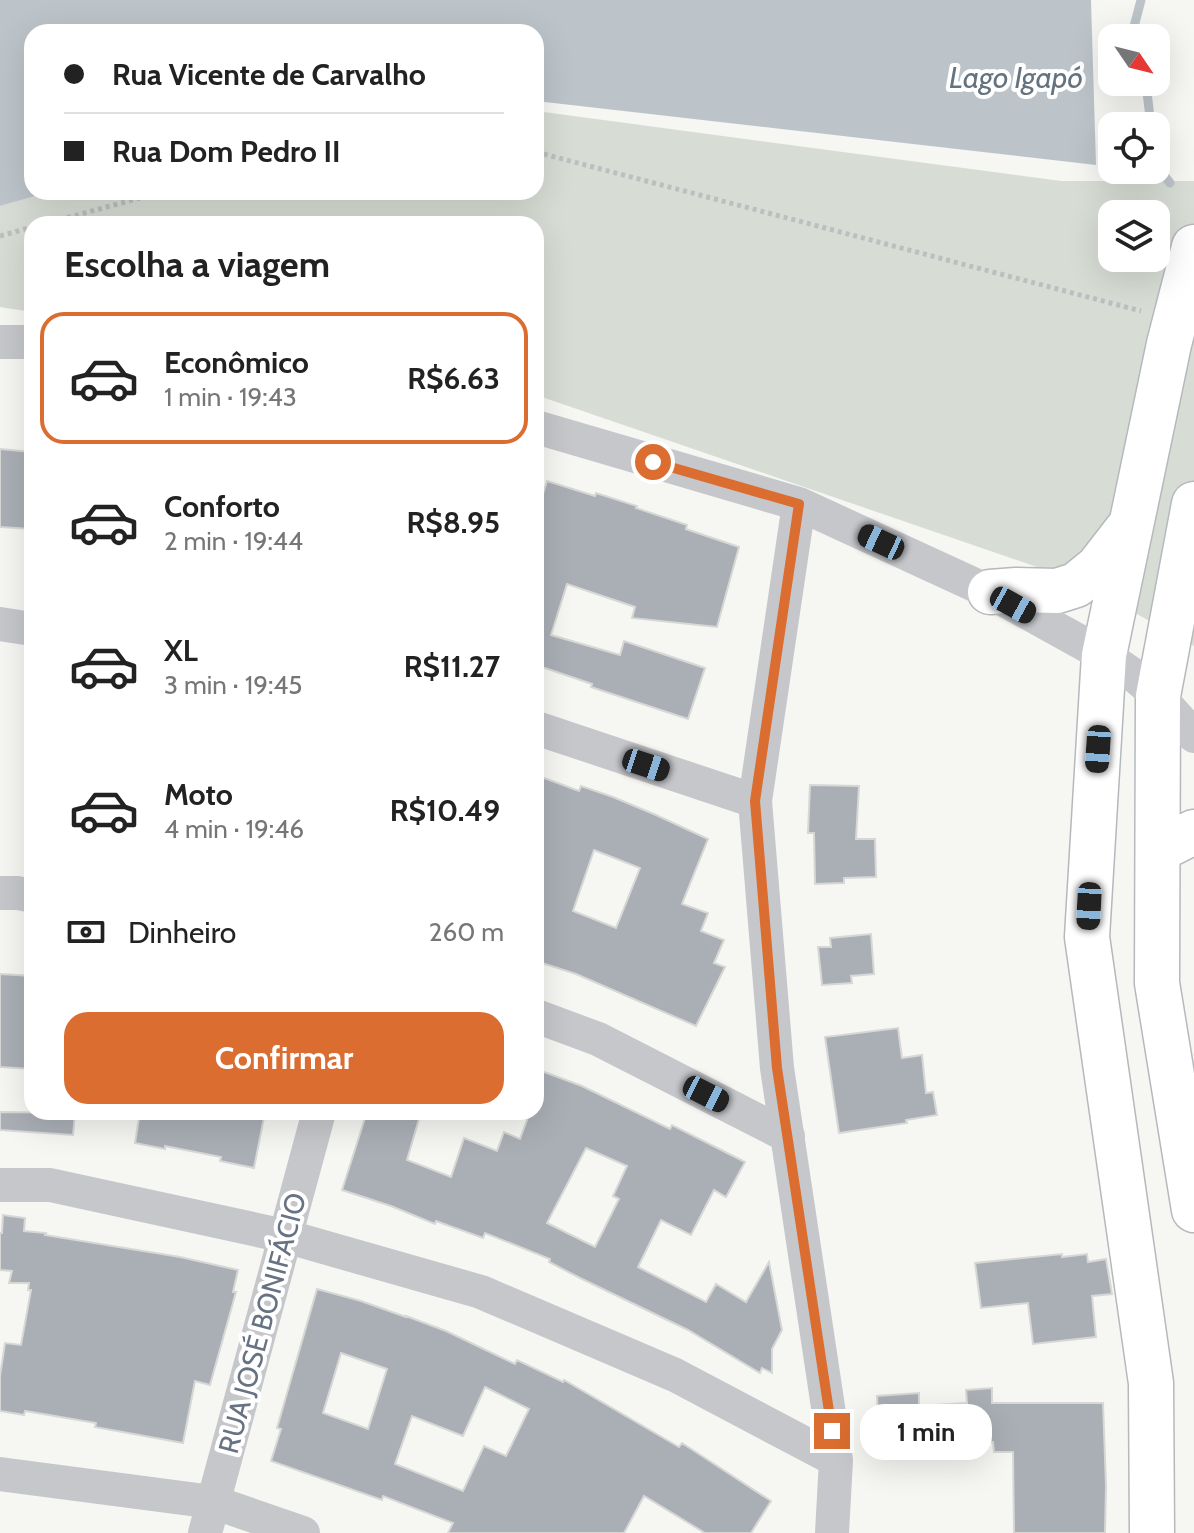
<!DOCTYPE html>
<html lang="pt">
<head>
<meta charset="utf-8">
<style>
  :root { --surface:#fff; --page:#f2f2f2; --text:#222; --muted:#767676; --line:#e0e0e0; --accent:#da6d2f }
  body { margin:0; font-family:Cabin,sans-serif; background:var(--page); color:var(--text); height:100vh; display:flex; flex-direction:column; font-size:30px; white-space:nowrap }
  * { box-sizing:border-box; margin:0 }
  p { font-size:26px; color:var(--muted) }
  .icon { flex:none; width:44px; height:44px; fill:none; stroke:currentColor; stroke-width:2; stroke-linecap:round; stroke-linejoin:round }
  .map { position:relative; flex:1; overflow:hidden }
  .sheet { position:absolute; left:24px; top:216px; width:520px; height:904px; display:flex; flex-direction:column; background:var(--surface); border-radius:24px; box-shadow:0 8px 32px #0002 }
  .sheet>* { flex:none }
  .banner { position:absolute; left:24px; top:24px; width:520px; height:176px; border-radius:24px; box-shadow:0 8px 32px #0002; display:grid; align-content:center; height:176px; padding:0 40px; background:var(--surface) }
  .needle { width:52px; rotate:125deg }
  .buttons { position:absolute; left:1098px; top:24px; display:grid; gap:16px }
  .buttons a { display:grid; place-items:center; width:72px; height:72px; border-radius:16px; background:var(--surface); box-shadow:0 8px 32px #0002; font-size:40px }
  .end { position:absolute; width:36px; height:36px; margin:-18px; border:10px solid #da6d2f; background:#fff; box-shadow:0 0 0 4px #fff }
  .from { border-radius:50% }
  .bubble { position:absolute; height:56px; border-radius:24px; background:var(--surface); box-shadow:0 8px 32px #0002; font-size:26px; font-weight:700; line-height:56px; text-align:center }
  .car { position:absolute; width:24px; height:48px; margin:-24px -12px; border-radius:10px; box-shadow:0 0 6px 2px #0007; background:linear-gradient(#222 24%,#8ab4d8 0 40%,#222 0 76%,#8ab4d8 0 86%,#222 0) }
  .banner b { display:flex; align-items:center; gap:28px; height:76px; font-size:30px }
  .banner b+b { border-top:2px solid var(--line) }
  .banner i { width:20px; height:20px; background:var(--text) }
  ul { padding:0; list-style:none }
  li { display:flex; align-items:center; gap:24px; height:132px; margin:0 16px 12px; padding:0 24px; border:4px solid transparent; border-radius:24px }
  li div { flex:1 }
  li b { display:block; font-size:30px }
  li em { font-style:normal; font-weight:700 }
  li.selected { border-color:var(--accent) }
  li>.icon { width:72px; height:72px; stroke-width:1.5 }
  h2 { padding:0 40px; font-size:36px; line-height:96px }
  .pay { display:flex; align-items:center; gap:20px; height:88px; padding:0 40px; font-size:30px }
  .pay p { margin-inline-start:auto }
  .cta { display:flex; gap:16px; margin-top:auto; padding:16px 40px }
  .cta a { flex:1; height:92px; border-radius:24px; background:var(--accent); color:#fff; font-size:32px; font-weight:700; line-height:92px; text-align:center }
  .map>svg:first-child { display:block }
  .green { fill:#d7ddd4; fill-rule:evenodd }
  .water { fill:#bcc4ca }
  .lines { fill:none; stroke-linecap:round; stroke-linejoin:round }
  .stream { stroke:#bcc4ca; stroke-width:9 }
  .building { fill:#a9afb5; stroke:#d7d8d6; stroke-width:2; fill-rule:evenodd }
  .major-casing { stroke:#b5b9bd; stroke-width:47 }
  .path { stroke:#bcbec0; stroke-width:5; stroke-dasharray:4 4; stroke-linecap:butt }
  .minor { stroke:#c5c7cb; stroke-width:34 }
  .major { stroke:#fff; stroke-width:44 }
  .route { stroke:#da6d2f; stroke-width:10 }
  .labels { text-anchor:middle; stroke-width:8; stroke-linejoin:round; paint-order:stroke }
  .street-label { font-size:28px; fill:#677383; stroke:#fff }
  .water-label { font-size:30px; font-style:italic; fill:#63737f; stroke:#fff }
</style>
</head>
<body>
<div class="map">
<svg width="1194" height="1533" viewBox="0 0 1194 1533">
  <rect width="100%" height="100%" fill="#f6f6f3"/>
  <!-- green -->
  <path class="green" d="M 536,111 L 1061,181 L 1194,181 L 1194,646 L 1078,581 L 536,395 L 536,224 L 32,224 L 32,312 L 0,307 L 0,206 L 50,192 L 536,192 ZM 1112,214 L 1156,214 L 1156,258 L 1112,258 Z"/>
  <!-- water -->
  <path class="water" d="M 0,0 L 1091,0 L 1096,165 L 536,101 L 536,32 L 32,32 L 32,192 L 50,192 L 0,206 Z"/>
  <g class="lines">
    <!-- stream -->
    <path class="stream" d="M 1131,38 L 1141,0
      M 1144,82 L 1147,92 L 1151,126
      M 1156,161 L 1157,166 L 1170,183"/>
  </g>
  <!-- building -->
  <path class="building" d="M 0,449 L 32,452 L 32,529 L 0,527 Z
    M 547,481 L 595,496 L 596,493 L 637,506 L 636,508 L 687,525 L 686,529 L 739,547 L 717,627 L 632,618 L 635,607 L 567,584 L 551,635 L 620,655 L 624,641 L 705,668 L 688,719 L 591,687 L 592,684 L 536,665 L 536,516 Z
    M 536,775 L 579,791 L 581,786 L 613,797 L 656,815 L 708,839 L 682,904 L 708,913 L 701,931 L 724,940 L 714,963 L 725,967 L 696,1026 L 576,974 L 536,961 ZM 594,850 L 640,868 L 616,928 L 573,911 Z
    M 810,785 L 859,786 L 856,839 L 875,839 L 876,877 L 844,878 L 844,883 L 815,884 L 814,833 L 808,833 Z
    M 871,934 L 874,974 L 851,976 L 852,983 L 822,985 L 818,947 L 831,947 L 830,938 Z
    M 0,974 L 32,976 L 30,1018 L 32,1018 L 32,1069 L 0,1067 Z
    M 898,1028 L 902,1058 L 922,1055 L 926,1093 L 933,1092 L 937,1115 L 906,1120 L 907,1123 L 839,1133 L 825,1037 Z
    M 536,1069 L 582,1086 L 670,1129 L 672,1125 L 745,1162 L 726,1197 L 714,1190 L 691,1235 L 661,1220 L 638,1267 L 706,1302 L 716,1284 L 746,1302 L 769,1262 L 782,1330 L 772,1349 L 772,1373 L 762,1368 L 760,1373 L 688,1330 L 580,1278 L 549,1262 L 550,1259 L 485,1233 L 483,1238 L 436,1221 L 435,1224 L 391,1206 L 342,1190 L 367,1112 L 421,1112 L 407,1160 L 451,1177 L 464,1138 L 497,1151 L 504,1132 L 520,1139 L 530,1112 L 536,1112 ZM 586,1148 L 627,1166 L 613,1196 L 619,1199 L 595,1247 L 547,1223 Z
    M 0,1112 L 75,1113 L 73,1135 L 0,1130 Z
    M 140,1112 L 265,1112 L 254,1168 L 220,1161 L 221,1157 L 165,1146 L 165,1149 L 135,1143 Z
    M 3,1215 L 25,1218 L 24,1231 L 46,1233 L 45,1235 L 180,1257 L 238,1270 L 233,1292 L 236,1292 L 210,1385 L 195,1381 L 183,1443 L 95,1427 L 96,1423 L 25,1411 L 24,1415 L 0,1411 L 0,1376 L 5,1343 L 21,1345 L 31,1290 L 28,1290 L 29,1283 L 9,1283 L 12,1271 L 0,1270 L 0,1233 L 2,1233 Z
    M 1062,1254 L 1062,1257 L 1087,1254 L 1088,1262 L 1106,1259 L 1112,1294 L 1092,1296 L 1096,1337 L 1033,1344 L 1028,1303 L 981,1308 L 975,1263 Z
    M 317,1289 L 361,1301 L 406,1317 L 406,1316 L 446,1331 L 515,1364 L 517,1360 L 563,1382 L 564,1380 L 679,1447 L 682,1443 L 771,1501 L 751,1533 L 705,1533 L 644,1496 L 624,1533 L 448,1533 L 453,1523 L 383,1496 L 382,1500 L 271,1461 L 281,1429 L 277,1428 ZM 341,1353 L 387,1369 L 368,1429 L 323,1413 ZM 485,1387 L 529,1409 L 506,1456 L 484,1446 L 463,1491 L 395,1464 L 412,1416 L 463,1436 Z
    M 992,1388 L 992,1403 L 1103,1403 L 1106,1486 L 1105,1533 L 1014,1533 L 1013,1452 L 994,1452 L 993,1442 L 969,1443 L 968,1435 L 879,1441 L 877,1396 L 919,1393 L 919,1406 L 967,1403 L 966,1390 Z"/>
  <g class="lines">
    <defs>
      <path id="major" d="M 1194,504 L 1158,696 L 1157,983 L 1194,1210
        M 990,592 L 1016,590 L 1057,591 L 1076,585 L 1098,567 L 1129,527
        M 1158,850 L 1194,832
        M 1152,1533 L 1151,1383 L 1087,937 L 1104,655 L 1169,344 L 1194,247"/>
    </defs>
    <!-- major casing -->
    <use href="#major" class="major-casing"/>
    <!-- path -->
    <path class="path" d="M 536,152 L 1141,311
      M 44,224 L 162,192
      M 0,236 L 32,227"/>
    <!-- minor -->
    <path class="minor" d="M 0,342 L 32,342
      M 536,427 L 799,504 L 990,592 L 1104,655 L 1135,676 L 1158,696 L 1194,736
      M 799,504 L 755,801 L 777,1068 L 836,1460 L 832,1533
      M 0,624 L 32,629
      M 536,728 L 755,801
      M 0,893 L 18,893 L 32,896
      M 536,1016 L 598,1039 L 788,1136
      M 0,1185 L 50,1185 L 285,1236 L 481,1292 L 675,1375 L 836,1460
      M 0,1474 L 213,1502 L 303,1533
      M 205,1533 L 319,1112"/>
    <!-- major -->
    <use href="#major" class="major"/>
  </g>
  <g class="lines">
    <!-- route -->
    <path class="route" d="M 653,462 L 799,504 L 755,801 L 777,1068 L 832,1431"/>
  </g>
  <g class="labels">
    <!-- street labels -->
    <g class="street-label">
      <text transform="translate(262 1323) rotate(-75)" y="10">RUA JOSÉ BONIFÁCIO</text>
    </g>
    <!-- water labels -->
    <g class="water-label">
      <text x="1016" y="88">Lago Igapó</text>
    </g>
  </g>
</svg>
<div class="buttons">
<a><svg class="needle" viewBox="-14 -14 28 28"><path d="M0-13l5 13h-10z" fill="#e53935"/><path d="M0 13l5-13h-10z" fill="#767676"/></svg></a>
<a><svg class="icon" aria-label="locate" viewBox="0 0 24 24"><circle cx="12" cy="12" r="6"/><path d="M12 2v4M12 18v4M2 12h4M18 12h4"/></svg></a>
<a><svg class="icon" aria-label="layers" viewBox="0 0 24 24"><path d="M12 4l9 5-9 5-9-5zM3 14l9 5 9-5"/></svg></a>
</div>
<i class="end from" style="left:653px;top:462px"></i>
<i class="end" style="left:832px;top:1431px"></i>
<div class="bubble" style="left:860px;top:1404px;width:132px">1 min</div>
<i class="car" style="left:881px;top:542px;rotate:295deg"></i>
<i class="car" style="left:1013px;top:605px;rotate:119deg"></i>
<i class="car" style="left:1098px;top:749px;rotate:184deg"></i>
<i class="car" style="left:646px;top:765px;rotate:108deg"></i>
<i class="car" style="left:1089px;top:906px;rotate:183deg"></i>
<i class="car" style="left:706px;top:1094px;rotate:117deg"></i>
<div class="banner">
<b><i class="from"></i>Rua Vicente de Carvalho</b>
<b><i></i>Rua Dom Pedro II</b>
</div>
<section class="sheet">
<h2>Escolha a viagem</h2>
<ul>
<li class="selected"><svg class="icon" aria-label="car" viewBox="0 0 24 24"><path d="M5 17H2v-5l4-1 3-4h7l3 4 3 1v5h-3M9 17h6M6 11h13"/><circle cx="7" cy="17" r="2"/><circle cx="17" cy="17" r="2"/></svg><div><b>Econômico</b><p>1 min · 19:43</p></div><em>R$6.63</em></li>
<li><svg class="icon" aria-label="car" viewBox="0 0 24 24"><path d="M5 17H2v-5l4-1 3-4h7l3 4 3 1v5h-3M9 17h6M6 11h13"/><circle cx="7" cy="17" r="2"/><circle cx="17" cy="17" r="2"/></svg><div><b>Conforto</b><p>2 min · 19:44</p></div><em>R$8.95</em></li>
<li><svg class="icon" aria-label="car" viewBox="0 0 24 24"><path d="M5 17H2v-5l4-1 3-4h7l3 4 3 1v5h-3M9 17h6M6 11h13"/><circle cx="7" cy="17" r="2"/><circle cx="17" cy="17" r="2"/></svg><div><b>XL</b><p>3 min · 19:45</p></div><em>R$11.27</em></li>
<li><svg class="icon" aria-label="car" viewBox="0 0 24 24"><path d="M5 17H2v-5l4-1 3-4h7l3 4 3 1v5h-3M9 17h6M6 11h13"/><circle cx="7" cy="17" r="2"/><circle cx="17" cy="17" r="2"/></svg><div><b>Moto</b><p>4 min · 19:46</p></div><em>R$10.49</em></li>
</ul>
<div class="pay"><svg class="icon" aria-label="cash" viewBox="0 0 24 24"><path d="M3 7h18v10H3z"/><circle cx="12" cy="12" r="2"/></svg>Dinheiro<p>260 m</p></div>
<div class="cta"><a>Confirmar</a></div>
</section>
</div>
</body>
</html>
